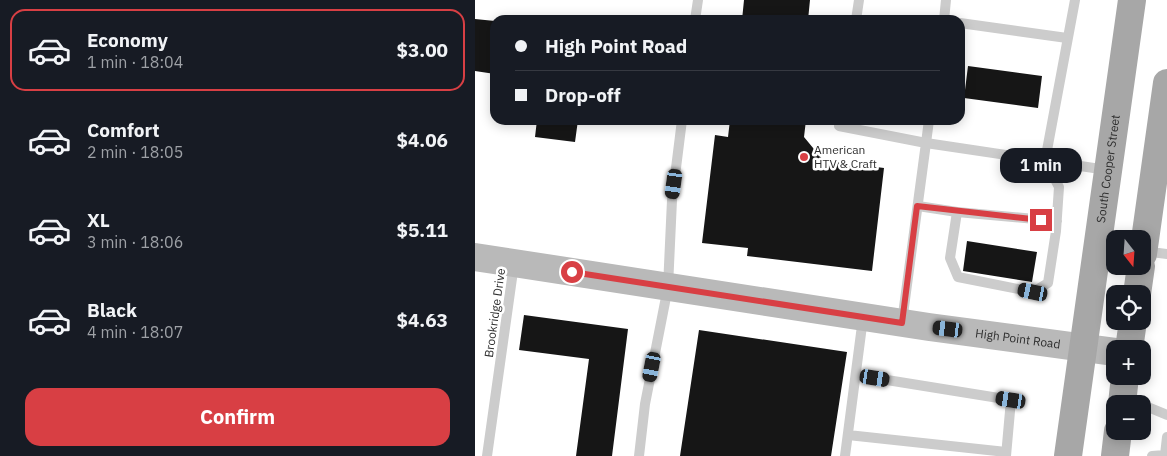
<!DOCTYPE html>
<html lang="en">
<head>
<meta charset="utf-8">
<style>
  :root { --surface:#171b24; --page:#242831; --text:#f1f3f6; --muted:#9ea1a6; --line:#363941; --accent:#d83f44 }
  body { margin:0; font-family:"IBM Plex Sans",sans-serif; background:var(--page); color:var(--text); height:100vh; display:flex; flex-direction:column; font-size:19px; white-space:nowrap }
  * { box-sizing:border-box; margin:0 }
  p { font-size:16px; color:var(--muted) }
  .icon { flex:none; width:28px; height:28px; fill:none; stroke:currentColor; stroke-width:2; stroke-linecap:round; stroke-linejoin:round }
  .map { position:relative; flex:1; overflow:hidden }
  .drawer { display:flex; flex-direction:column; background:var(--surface); width:475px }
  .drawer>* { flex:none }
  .top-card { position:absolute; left:15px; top:15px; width:475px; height:110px; border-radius:15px; box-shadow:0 2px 12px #0003; display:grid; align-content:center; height:110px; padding:0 25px; background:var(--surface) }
  .needle { width:32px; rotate:163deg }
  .controls { position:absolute; left:631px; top:230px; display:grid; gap:10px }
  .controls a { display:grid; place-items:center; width:45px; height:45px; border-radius:10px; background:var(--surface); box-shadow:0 2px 12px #0003; font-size:25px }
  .end { position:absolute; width:22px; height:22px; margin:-11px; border:6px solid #d83f44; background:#fff; box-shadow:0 0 0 2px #fff }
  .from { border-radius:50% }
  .bubble { position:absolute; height:35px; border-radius:15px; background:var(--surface); box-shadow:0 2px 12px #0003; font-size:16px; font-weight:800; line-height:35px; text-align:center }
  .car { position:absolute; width:15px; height:30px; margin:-15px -8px; border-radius:6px; box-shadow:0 0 4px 1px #0007; background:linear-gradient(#222 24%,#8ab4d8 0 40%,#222 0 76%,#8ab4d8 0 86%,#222 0) }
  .top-card b { display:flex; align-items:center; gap:18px; height:48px; font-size:19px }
  .top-card b+b { border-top:1px solid var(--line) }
  .top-card i { width:12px; height:12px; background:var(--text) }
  ul { padding:9px 0 0; list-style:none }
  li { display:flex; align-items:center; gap:15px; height:82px; margin:0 10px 8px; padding:0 15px; border:2px solid transparent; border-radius:15px }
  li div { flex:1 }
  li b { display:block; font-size:19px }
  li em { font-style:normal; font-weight:800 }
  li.on { border-color:var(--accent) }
  li>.icon { width:45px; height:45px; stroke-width:1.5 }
  .button { display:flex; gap:10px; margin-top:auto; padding:10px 25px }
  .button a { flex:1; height:58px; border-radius:15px; background:var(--accent); color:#fff; font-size:20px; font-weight:800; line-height:58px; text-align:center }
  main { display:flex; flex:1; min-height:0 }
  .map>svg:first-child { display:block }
  .building { fill:#161616 }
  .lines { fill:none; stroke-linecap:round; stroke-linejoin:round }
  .lane { stroke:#ccc; stroke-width:10 }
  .secondary { stroke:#b9b9b9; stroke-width:28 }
  .primary { stroke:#a7a7a7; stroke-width:28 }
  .route { stroke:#d83f44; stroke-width:6 }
  .poi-dot { fill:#d83f44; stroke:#fff; stroke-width:2 }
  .labels { text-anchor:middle; stroke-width:5; stroke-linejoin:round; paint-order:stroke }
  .poi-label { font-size:12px; fill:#2f2f2f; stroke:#fff; text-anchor:start }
  .street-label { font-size:12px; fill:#2f2f2f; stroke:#fff }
</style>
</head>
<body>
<main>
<section class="drawer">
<ul>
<li class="on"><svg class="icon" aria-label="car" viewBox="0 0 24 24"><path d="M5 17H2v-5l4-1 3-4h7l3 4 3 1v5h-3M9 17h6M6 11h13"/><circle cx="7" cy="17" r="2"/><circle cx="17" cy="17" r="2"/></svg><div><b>Economy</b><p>1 min · 18:04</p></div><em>$3.00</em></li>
<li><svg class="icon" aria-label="car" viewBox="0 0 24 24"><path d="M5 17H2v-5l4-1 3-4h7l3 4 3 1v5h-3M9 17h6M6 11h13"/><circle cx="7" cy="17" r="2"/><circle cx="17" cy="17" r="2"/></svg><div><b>Comfort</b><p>2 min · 18:05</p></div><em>$4.06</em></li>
<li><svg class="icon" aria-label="car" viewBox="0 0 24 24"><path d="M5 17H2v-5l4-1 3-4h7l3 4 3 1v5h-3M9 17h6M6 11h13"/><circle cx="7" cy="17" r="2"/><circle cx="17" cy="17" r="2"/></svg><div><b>XL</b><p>3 min · 18:06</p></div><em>$5.11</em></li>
<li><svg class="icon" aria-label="car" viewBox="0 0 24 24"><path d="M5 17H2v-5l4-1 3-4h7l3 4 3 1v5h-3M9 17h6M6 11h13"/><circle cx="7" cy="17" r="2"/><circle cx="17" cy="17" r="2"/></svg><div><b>Black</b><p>4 min · 18:07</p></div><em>$4.63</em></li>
</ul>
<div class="button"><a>Confirm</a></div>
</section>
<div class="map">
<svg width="692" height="456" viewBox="0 0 692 456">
  <rect width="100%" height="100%" fill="#fff"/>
  <!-- building -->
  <path class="building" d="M 269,0 L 335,0 L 333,20 L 267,20 Z
    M 0,19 L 20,21 L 20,74 L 0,71 Z
    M 493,66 L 567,76 L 563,108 L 489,98 Z
    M 62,120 L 103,120 L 100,142 L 60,137 Z
    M 255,120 L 331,120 L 329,137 L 348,160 L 409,168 L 397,271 L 272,256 L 273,248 L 227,243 L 240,135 L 253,137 Z
    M 492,241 L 562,252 L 557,282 L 488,271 Z
    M 49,315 L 153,329 L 137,456 L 101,456 L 114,359 L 44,350 Z
    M 224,330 L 372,352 L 356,456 L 205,456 Z"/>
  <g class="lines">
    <!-- lane -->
    <path class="lane" d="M 220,20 L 223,0
      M 381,20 L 384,0
      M 469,20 L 471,0
      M 485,23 L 592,38
      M 365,120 L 364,126 L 451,143 L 454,120
      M 443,206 L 482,212 L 475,258 L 483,277 L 558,292 L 573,283 L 581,231 L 584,187 L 570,161 L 600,0
      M 482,212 L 582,221
      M 668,251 L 692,254
      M 427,322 L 451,143 L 632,170
      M 381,375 L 536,400 L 531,456
      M 668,405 L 692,415
      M 373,435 L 531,452
      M 692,437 L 690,455 L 692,455
      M 12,456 L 39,264
      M 164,456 L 170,404 L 193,287 L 197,200 L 207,120
      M 370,456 L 388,318
      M 677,456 L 690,455"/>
    <!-- secondary -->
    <path class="secondary" id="s1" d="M 0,257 L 454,327 L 640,352"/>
    <!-- primary -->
    <g class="primary">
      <path d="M 668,254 L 692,83"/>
      <path d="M 662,294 L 666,266"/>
      <path d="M 654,349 L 658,321"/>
      <path d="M 647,404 L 650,376"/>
      <path id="s2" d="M 593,456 L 657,0"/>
      <path d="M 640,456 L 643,431"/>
    </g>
  </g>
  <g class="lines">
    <!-- route -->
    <path class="route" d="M 97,272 L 427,323 L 442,206 L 566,220"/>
  </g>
  <!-- markers -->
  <circle class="poi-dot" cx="329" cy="157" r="5"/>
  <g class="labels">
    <!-- poi labels -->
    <g class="poi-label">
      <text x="339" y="154">American<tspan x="339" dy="14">HTV &amp; Craft</tspan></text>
    </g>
    <!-- street labels -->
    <g class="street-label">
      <text dy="4" stroke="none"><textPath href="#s2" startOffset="290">South Cooper Street</textPath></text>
      <text transform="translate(20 313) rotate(-82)" y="4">Brookridge Drive</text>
      <text dy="4" stroke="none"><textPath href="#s1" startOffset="549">High Point Road</textPath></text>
    </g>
  </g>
</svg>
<div class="controls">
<a><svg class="needle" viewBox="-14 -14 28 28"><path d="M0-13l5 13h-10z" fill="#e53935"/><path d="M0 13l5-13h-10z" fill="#9ea1a6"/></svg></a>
<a><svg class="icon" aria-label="locate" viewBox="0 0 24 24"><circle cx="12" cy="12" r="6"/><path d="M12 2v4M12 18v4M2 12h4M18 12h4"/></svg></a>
<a>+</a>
<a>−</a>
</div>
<i class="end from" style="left:97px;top:272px"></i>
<i class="end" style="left:566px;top:220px"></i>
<div class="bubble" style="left:525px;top:148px;width:82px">1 min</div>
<i class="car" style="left:199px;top:184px;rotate:188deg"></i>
<i class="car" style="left:558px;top:292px;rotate:282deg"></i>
<i class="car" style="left:473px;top:329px;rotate:277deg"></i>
<i class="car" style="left:177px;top:367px;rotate:191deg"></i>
<i class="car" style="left:400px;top:378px;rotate:99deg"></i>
<i class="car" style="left:536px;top:400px;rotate:279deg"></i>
<div class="top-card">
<b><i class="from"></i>High Point Road</b>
<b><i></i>Drop-off</b>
</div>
</div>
</main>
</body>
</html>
